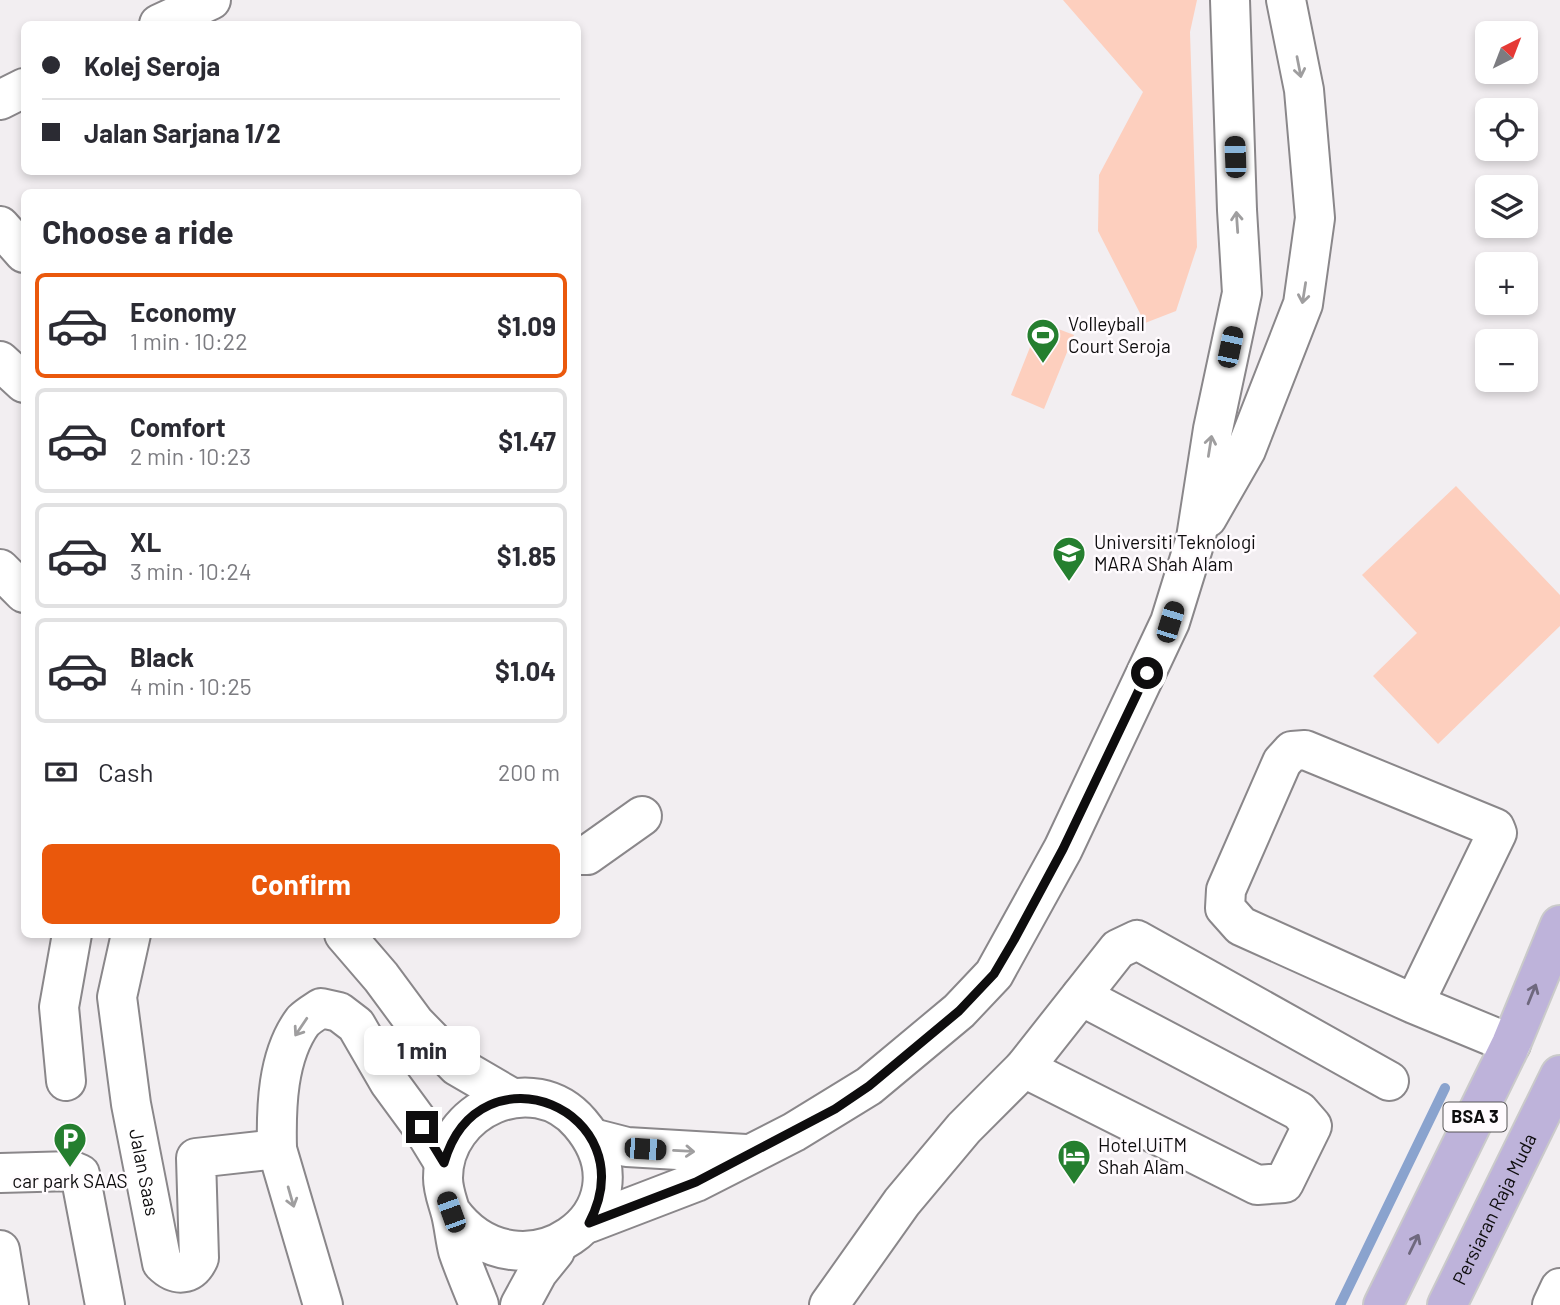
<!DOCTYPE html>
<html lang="en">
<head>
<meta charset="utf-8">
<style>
  :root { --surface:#fff; --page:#f7f7f7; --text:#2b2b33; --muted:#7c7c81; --line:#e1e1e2; --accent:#ea580c }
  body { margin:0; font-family:Barlow,sans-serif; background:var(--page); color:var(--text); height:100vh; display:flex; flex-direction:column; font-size:26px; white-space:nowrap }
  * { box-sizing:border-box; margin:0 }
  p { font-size:23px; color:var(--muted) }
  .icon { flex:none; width:38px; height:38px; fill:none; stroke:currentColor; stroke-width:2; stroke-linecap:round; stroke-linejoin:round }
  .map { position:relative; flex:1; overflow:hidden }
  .sheet { position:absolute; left:21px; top:189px; width:560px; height:749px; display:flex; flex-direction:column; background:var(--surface); border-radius:10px; box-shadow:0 4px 10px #0003 }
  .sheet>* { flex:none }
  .hud { position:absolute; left:21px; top:21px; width:560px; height:154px; border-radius:10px; box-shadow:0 4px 10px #0003; display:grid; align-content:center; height:154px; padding:0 21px; background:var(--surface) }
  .needle { width:46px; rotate:42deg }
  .buttons { position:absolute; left:1475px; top:21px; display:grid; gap:14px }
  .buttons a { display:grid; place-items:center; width:63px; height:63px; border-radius:10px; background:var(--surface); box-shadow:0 4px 10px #0003; font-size:35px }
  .end { position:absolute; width:32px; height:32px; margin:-16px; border:9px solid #0e0d0e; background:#fff; box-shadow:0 0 0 4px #fff }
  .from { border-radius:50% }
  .bubble { position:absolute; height:49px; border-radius:10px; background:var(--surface); box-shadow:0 4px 10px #0003; font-size:23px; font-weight:700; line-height:49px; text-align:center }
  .car { position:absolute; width:21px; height:42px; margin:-21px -10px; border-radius:9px; box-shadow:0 0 5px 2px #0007; background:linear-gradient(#222 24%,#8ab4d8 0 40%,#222 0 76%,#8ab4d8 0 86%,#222 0) }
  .hud b { display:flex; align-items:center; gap:24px; height:66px; font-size:26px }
  .hud b+b { border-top:2px solid var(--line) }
  .hud i { width:18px; height:18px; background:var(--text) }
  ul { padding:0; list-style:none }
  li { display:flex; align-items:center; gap:21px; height:105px; margin:0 14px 10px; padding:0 7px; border:4px solid var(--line); border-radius:10px }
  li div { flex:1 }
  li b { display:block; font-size:26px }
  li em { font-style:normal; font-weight:700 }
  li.active { border-color:var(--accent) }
  li>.icon { width:63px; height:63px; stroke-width:1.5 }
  h2 { padding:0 21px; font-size:32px; line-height:84px }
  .pay { display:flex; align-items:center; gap:18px; height:77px; padding:0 21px; font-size:26px }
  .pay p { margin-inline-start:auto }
  .cta { display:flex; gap:14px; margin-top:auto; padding:14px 21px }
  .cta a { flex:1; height:80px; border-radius:10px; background:var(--accent); color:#fff; font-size:28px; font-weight:700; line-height:80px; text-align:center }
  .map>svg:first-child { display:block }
  .green { fill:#fdcfbe }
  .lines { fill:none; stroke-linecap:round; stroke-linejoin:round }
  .stream { stroke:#8aa3ce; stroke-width:10 }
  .minor-casing { stroke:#8a878a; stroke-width:42 }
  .major-casing { stroke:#cacaca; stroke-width:42 }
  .minor { stroke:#fff; stroke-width:38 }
  .major { stroke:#beb3da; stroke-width:38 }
  .oneway { stroke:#9f9e9f }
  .oneway2 { stroke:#6f687e }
  .route { stroke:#0e0d0e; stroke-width:9 }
  .labels { text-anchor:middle; stroke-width:5; stroke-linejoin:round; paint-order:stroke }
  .shield { fill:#fffbfe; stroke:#565456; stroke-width:2 }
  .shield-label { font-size:18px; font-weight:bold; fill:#0e0d0e }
  .poi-label { font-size:19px; fill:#0e0d0e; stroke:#fffbfe; text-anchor:start }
  .street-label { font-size:19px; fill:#0e0d0e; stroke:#fffbfe }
</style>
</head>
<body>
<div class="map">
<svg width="1560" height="1305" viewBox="0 0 1560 1305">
  <rect width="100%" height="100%" fill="#f2eef1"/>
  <!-- green -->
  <path class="green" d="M 1063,0 L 1197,0 L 1190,32 L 1197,247 L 1176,311 L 1145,323 L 1098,231 L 1099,175 L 1143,92 Z
    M 1040,322 L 1074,335 L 1044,409 L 1011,395 Z
    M 1456,486 L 1560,595 L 1560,626 L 1438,744 L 1373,676 L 1417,633 L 1362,575 Z"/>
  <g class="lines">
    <!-- stream -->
    <path class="stream" d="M 1340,1305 L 1445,1088"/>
    <defs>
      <g id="minor">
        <path d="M 159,24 L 211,0"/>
        <path d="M 0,100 L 24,88"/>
        <path d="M 0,226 L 24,253"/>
        <path d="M 0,361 L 24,383"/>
        <path d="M 1207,518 L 1246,450 L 1303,304 L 1315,218 L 1304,90 L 1286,0"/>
        <path d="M 0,569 L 24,593"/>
        <path d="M 578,855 L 587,855 L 642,816"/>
        <path id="s1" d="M 131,934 L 117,997 L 131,1104 L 162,1263 C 176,1277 191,1276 199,1258 L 196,1158 L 277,1149"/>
        <path d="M 344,934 L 381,977 L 415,1023 L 457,1066 L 512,1098"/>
        <path d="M 1414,1004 L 1497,833 L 1495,828 L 1305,750 L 1292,751 L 1282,762 L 1226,890 L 1225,908 L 1241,926 L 1414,1004 L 1511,1044"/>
        <path d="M 1024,1068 L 1257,1185 L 1284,1183 L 1312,1126 L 1299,1111 L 1081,996"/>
        <path d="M 66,1081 L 59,1007 L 72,934"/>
        <path d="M 592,1138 L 627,1147 L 746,1154"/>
        <path d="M 0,1173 L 73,1171 L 80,1174 L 105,1305"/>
        <path d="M 451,1212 C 519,1305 657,1213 580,1123 C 533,1068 443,1109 443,1178 C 443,1191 448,1202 451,1214 C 454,1226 455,1239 458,1251 C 464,1269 472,1287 479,1305"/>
        <path d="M 589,1223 L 696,1182 L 794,1132 L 869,1086 L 959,1011 L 994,974 L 1063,849 L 1170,622 L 1196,538 L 1213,429 L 1242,293 L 1237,210 L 1230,0"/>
        <path d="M 0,1250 L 9,1305"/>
        <path d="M 323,1305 L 277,1149 C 276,1108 277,1056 303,1021 C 308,1016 315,1012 321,1008 L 339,1012 L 356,1025 L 389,1082 L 422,1127 L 444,1163"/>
        <path d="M 520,1305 L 538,1272 L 555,1251"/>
        <path d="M 829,1305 L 902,1202 L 964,1128 L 1024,1068 L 1118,949 L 1137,940 L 1389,1081"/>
        <path d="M 1552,1305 L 1560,1288"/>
      </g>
      <g id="major">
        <path d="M 1383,1305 L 1511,1044 L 1560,925"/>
        <path id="s2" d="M 1447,1305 L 1560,1075"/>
      </g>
    </defs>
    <!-- minor casing -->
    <use href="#minor" class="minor-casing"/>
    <!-- major casing -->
    <use href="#major" class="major-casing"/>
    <!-- minor -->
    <use href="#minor" class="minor"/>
    <!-- major -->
    <use href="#major" class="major"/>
  </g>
  <!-- one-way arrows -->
  <defs><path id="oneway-shaft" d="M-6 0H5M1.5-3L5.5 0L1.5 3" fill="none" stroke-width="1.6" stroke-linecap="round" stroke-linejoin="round" transform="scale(1.75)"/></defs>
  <g class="oneway">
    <use href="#oneway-shaft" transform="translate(1299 67) rotate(79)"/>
    <use href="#oneway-shaft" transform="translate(1237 222) rotate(-94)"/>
    <use href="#oneway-shaft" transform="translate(1304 293) rotate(99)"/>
    <use href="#oneway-shaft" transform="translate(1210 446) rotate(-81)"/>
    <use href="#oneway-shaft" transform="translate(301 1027) rotate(124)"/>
    <use href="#oneway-shaft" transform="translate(684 1151) rotate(3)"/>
    <use href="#oneway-shaft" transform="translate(291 1197) rotate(74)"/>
  </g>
  <g class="oneway2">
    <use href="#oneway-shaft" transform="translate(1532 994) rotate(-68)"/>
    <use href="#oneway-shaft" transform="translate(1414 1244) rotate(-64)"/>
  </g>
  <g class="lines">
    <!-- route -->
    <path class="route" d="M 422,1127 L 444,1163 C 479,1041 648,1110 589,1223 L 696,1182 L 835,1109 L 869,1086 L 959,1011 L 994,974 L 1014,940 L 1063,849 L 1147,673"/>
  </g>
  <!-- icons -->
  <defs>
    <symbol id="stadium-pin" viewBox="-11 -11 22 30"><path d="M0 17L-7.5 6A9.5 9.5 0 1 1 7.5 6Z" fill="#257f2f" stroke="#fffbfe"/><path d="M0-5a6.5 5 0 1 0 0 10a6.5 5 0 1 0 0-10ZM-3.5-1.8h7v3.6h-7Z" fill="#fff"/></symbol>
    <symbol id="university-pin" viewBox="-11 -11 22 30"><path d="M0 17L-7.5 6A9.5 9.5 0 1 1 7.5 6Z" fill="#257f2f" stroke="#fffbfe"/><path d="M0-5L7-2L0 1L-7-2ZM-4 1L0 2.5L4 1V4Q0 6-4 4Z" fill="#fff"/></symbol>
    <symbol id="parking-pin" viewBox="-11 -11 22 30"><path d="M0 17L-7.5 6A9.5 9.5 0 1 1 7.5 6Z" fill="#257f2f" stroke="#fffbfe"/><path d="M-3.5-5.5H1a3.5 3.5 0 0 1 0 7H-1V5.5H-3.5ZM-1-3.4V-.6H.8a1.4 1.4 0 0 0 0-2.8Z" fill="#fff"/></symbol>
    <symbol id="hotel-pin" viewBox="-11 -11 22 30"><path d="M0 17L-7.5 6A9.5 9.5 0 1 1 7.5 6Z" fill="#257f2f" stroke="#fffbfe"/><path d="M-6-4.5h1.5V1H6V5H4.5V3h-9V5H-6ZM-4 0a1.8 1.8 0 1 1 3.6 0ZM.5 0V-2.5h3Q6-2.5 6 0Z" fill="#fff"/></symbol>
  </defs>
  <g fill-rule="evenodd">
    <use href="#stadium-pin" x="1024" y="316" width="38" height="52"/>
    <use href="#university-pin" x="1050" y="534" width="38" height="52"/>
    <use href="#parking-pin" x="51" y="1120" width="38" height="52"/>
    <use href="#hotel-pin" x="1055" y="1137" width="38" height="52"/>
  </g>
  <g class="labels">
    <!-- shield labels -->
    <rect class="shield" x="1443.5" y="1102.5" width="63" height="29" rx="5"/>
    <g class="shield-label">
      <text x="1475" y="1123">BSA 3</text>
    </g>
    <!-- poi labels -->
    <g class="poi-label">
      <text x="1068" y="331">Volleyball<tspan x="1068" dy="22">Court Seroja</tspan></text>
      <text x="1094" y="549">Universiti Teknologi<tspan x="1094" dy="22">MARA Shah Alam</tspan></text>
      <text x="1098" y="1152">Hotel UiTM<tspan x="1098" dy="22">Shah Alam</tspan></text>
      <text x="70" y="1188" text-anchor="middle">car park SAAS</text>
    </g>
    <!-- street labels -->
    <g class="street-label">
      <text dy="7" stroke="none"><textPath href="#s1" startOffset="242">Jalan Saas</textPath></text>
      <text dy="7" stroke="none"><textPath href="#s2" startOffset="107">Persiaran Raja Muda</textPath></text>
    </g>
  </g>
</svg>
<div class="buttons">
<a><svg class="needle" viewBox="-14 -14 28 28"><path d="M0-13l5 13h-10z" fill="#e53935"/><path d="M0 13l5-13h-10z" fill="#7c7c81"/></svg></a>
<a><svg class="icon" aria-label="locate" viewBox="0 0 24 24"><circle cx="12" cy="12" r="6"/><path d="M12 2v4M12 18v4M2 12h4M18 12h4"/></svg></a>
<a><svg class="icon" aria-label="layers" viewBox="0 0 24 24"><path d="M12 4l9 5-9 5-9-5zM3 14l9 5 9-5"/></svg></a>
<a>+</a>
<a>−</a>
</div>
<i class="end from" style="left:1147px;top:673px"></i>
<i class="end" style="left:422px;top:1127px"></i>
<div class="bubble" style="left:364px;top:1026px;width:116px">1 min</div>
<i class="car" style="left:1235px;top:157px;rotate:358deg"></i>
<i class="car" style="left:1230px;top:347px;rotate:12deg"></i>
<i class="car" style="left:1170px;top:622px;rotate:17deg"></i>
<i class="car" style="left:645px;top:1149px;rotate:94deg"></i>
<i class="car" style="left:451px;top:1212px;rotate:340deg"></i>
<div class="hud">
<b><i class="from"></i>Kolej Seroja</b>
<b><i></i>Jalan Sarjana 1/2</b>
</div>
<section class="sheet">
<h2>Choose a ride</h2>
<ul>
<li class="active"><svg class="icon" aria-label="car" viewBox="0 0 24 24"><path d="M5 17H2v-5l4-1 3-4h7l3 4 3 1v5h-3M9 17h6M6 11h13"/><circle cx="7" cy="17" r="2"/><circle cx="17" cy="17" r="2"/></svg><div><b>Economy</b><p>1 min · 10:22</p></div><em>$1.09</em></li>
<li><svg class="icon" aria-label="car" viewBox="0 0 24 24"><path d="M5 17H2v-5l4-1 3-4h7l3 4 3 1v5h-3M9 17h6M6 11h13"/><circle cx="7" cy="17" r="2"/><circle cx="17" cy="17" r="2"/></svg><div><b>Comfort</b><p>2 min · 10:23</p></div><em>$1.47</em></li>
<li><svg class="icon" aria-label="car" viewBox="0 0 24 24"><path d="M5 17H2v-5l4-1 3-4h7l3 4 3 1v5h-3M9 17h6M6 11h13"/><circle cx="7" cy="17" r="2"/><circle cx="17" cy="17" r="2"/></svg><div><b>XL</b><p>3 min · 10:24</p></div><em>$1.85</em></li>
<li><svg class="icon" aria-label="car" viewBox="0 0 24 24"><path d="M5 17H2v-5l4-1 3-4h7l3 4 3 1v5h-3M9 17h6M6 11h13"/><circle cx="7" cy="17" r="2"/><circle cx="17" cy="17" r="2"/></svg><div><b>Black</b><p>4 min · 10:25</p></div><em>$1.04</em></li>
</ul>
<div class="pay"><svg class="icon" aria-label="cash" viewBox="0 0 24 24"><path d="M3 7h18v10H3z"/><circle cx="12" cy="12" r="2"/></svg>Cash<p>200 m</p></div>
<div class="cta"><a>Confirm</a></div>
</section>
</div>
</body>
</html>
